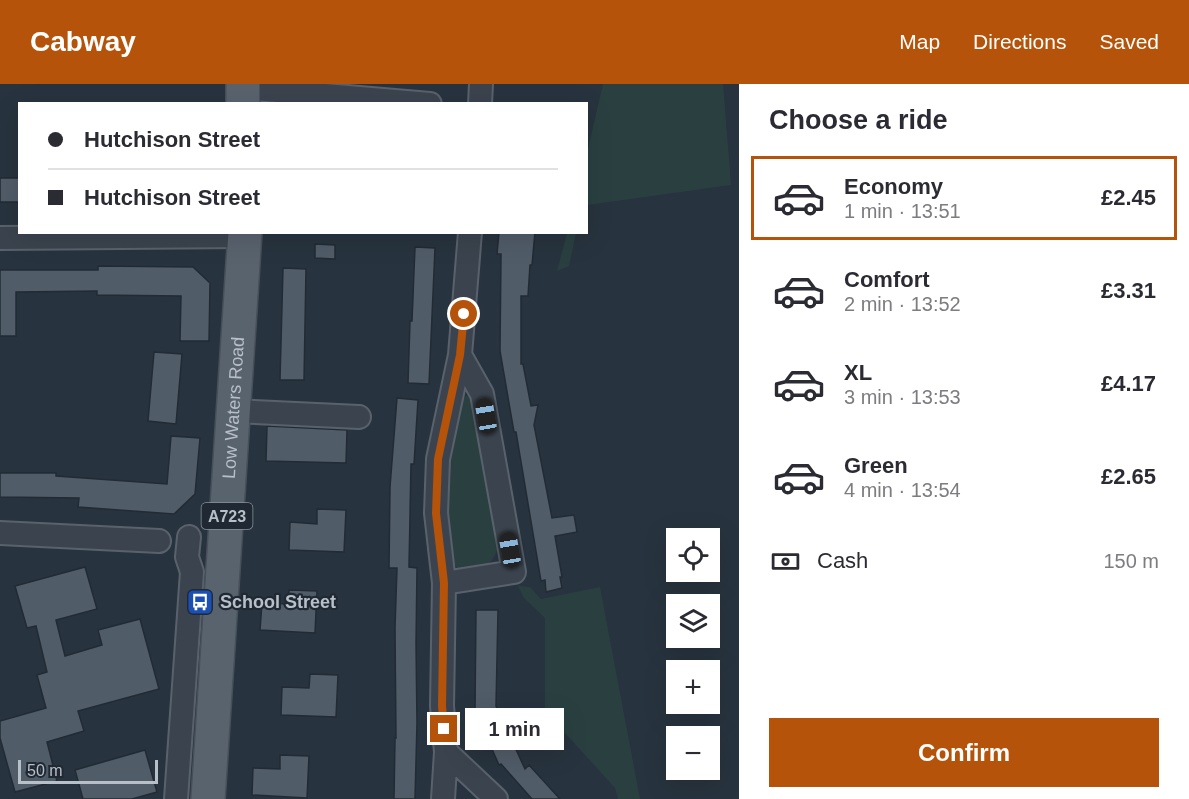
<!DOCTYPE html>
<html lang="en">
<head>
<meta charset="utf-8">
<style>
  :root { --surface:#fff; --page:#f2f2f3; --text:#2b2b33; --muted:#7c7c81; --line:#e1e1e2; --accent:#b45309 }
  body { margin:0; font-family:Arial,sans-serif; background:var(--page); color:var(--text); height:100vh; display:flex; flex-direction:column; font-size:22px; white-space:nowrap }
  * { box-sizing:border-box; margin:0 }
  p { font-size:20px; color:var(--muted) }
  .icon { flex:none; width:33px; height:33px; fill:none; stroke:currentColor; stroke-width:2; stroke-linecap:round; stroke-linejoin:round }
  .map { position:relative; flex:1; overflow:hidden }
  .details { display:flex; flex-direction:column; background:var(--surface); width:450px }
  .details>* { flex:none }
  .top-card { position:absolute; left:18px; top:18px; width:570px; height:132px; border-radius:0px; box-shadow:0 6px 24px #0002; display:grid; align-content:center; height:132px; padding:0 30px; background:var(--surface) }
  .tools { position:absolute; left:666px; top:444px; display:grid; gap:12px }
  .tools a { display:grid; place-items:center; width:54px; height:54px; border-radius:0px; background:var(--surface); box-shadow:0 6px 24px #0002; font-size:30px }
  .scale { position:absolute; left:18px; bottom:15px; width:140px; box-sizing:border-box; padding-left:6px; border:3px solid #b7bfc9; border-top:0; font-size:16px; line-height:21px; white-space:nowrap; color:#b7bfc9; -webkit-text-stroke:4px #202933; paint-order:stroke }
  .end { position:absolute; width:27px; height:27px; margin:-14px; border:8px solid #b45309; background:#fff; box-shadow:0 0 0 3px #fff }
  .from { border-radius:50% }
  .bubble { position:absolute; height:42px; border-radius:0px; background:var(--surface); box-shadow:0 6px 24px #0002; font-size:20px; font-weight:700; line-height:42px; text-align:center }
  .car { position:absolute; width:18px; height:36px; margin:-18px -9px; border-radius:8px; box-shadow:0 0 4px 2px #0007; background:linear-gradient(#222 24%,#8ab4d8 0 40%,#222 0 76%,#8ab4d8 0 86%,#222 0) }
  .top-card b { display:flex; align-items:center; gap:21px; height:57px; font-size:22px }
  .top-card b+b { border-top:2px solid var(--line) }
  .top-card i { width:15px; height:15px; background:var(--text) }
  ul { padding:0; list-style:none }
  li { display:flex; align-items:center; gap:18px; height:84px; margin:0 12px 9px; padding:0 18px; border:3px solid transparent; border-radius:0px }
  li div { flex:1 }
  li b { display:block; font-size:22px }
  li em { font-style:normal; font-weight:700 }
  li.selected { border-color:var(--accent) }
  li>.icon { width:54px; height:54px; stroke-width:1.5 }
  h2 { padding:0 30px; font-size:27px; line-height:72px }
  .pay { display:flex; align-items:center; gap:15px; height:66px; padding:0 30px; font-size:22px }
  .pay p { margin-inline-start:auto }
  .action { display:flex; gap:12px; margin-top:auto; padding:12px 30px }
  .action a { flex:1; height:69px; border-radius:0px; background:var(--accent); color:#fff; font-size:24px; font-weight:700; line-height:69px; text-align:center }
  header { display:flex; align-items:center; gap:36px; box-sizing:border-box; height:84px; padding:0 30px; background:var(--accent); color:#fff }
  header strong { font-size:28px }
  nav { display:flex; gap:33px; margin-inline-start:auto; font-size:21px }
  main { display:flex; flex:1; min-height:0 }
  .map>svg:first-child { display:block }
  .green { fill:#2a4040 }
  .building { fill:#505c68; stroke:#222b35; stroke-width:1.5 }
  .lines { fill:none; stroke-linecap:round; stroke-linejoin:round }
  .street-casing { stroke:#59626c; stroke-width:26 }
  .primary-casing { stroke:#47505a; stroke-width:36 }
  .street { stroke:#3b444e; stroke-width:22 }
  .primary { stroke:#59636e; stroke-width:33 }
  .route { stroke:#b45309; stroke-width:8 }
  .labels { text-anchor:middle; stroke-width:4.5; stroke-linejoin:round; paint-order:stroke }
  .shield { fill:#202933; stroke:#8a929c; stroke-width:1.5 }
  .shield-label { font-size:16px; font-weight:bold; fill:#b7bfc9 }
  .street-label { font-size:18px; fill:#b7bfc9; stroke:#202933 }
  .poi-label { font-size:18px; font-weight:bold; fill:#b7bfc9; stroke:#202933; text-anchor:start }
</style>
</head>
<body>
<header>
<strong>Cabway</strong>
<nav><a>Map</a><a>Directions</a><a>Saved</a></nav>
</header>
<main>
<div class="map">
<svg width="739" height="715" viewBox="0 0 739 715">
  <rect width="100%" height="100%" fill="#27333e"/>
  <!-- green -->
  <path class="green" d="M 603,0 L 723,0 L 731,101 L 587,121 L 587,69 Z
    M 567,149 L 576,149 L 569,182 L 557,187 Z
    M 468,311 L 474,313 L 501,455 C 493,483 486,484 459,487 L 452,476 L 445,424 L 451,364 L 459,322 L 462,315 Z
    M 518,502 L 530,503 L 541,515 L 600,503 L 640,715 L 618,715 L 615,704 L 545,627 L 545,534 L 524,514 Z"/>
  <!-- building -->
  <path class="building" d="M 0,94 L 20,94 L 20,118 L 0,118 Z
    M 499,148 L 535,148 L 532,181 L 530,181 L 528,212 L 521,212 L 521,280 L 523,280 L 531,322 L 538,321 L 534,341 L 552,434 L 574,431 L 577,448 L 555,452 L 562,493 L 560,493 L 562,504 L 546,508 L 545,496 L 541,497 L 516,348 L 514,348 L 500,267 L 501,170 L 497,170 Z
    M 315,160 L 335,161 L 335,175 L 315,174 Z
    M 415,163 L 435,164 L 429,300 L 408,299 L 410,237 L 412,237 Z
    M 98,182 L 193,183 L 210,199 L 209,257 L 180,257 L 181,212 L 97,211 L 97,207 L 16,208 L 16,252 L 0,252 L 0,186 L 98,186 Z
    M 283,184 L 306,185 L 304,296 L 280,296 Z
    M 154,268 L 182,270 L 176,340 L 148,337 Z
    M 397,314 L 418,316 L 414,380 L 411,380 L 409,483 L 417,484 L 416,560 L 417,639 L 415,715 L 394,715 L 395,654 L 396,654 L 395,544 L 397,484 L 389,484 L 390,403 Z
    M 267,342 L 347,346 L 346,379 L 266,377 Z
    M 171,352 L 200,354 L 195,410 L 174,430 L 78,423 L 79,414 L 0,413 L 0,389 L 56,389 L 56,392 L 167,400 Z
    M 317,425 L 346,426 L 344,468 L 289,466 L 290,438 L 317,440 Z
    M 85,483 L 97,525 L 56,536 L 65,572 L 102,561 L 98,546 L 140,535 L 159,605 L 78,627 L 84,647 L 47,658 L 57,697 L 15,708 L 0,654 L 0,637 L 46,624 L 37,591 L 47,588 L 36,542 L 27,544 L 15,502 Z
    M 289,506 L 317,507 L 315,549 L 260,546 L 262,519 L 289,520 Z
    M 476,526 L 498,526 L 496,622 L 525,685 L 529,681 L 560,715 L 532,715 L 501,680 L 499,681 L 475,627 Z
    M 310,590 L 338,591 L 336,633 L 281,631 L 282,603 L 309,604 Z
    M 145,666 L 157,708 L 132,715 L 83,715 L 75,686 Z
    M 280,671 L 309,672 L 307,714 L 252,711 L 253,684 L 280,685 Z"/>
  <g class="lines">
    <defs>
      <path id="street" d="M 243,4 L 430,20
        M 480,20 L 481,0
        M 0,154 L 245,152
        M 234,327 L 359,333
        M 0,449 L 159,457
        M 444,499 L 514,488 L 482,310 L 460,271
        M 446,668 L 496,715
        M 176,715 L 192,488 L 187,473 L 189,453
        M 443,715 L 446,668 L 442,622 L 444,499 L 436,429 L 438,375 L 460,271 L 470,148"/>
      <g id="primary">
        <path d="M 243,0 L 243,20"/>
        <path id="s1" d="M 208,715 L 245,148"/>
      </g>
    </defs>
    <!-- street casing -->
    <use href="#street" class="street-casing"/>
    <!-- primary casing -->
    <use href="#primary" class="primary-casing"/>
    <!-- street -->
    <use href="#street" class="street"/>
    <!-- primary -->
    <use href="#primary" class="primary"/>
  </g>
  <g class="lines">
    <!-- route -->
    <path class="route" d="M 444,645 L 442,622 L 444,499 L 436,429 L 438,375 L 460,271 L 464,230"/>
  </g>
  <!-- icons -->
  <defs>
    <symbol id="bus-square" viewBox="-11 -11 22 22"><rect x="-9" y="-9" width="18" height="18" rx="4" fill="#1a4fb4" stroke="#202933"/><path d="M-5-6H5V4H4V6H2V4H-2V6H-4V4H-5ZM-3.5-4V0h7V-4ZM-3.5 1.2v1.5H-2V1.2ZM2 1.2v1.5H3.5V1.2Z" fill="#fff"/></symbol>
  </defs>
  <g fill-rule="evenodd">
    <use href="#bus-square" x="185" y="503" width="30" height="30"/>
  </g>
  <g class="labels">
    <!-- shield labels -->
    <rect class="shield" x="201.5" y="419" width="51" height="26" rx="4.5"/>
    <g class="shield-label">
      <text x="227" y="438">A723</text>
    </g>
    <!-- street labels -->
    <g class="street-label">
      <text dy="6" stroke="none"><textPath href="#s1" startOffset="392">Low Waters Road</textPath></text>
    </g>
    <!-- poi labels -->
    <g class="poi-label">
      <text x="220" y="524">School Street</text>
    </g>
  </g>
</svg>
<div class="tools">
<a><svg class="icon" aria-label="locate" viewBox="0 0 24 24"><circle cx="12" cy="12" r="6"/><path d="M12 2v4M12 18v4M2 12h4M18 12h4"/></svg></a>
<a><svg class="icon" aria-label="layers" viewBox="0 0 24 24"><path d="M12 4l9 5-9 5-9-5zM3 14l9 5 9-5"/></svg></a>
<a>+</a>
<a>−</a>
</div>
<div class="scale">50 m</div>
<i class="end from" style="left:464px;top:230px"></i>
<i class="end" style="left:444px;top:645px"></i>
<div class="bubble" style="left:465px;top:624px;width:99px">1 min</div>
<i class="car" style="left:486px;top:332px;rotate:350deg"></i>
<i class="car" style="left:510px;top:466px;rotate:350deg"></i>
<div class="top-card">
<b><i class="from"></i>Hutchison Street</b>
<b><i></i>Hutchison Street</b>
</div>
</div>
<section class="details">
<h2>Choose a ride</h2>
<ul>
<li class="selected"><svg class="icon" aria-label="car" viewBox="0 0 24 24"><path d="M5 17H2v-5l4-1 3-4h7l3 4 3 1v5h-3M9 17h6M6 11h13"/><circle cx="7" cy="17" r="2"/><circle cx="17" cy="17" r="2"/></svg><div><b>Economy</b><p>1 min · 13:51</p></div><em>£2.45</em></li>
<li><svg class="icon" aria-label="car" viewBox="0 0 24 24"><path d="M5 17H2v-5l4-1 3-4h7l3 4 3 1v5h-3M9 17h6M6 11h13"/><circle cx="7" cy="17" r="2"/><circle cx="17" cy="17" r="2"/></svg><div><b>Comfort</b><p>2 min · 13:52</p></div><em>£3.31</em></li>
<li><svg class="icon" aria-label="car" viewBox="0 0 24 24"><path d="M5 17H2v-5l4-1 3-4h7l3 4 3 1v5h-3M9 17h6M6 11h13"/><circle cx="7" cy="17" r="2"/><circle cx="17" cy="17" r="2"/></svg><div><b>XL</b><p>3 min · 13:53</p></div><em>£4.17</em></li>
<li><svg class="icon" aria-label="car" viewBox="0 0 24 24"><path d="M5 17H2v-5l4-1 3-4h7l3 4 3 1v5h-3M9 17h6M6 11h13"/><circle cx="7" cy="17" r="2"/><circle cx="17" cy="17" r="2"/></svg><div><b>Green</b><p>4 min · 13:54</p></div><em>£2.65</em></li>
</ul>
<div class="pay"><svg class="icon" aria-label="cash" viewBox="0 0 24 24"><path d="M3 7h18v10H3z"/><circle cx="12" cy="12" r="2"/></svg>Cash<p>150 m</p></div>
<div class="action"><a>Confirm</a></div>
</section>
</main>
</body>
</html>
